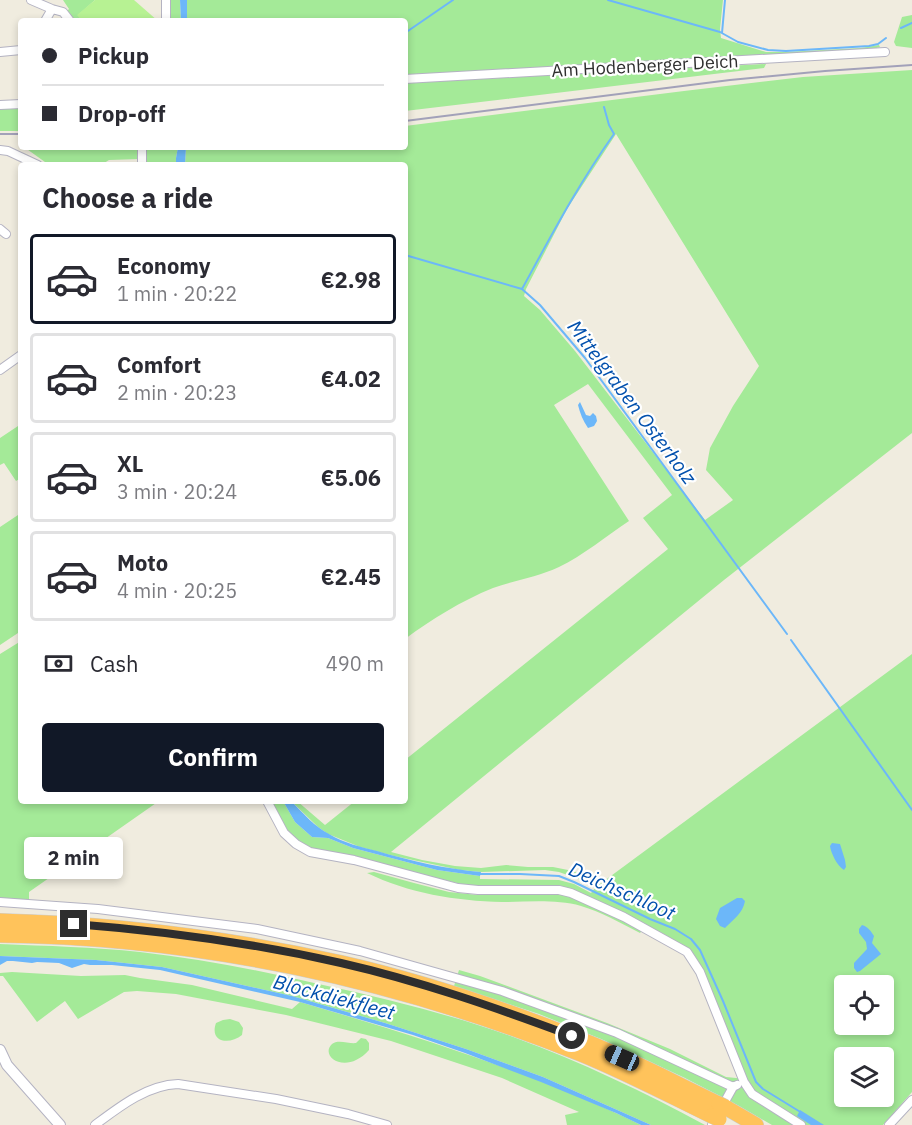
<!DOCTYPE html>
<html lang="en">
<head>
<meta charset="utf-8">
<style>
  :root { --surface:#fff; --page:#f2f2f3; --text:#2b2b33; --muted:#7c7c81; --line:#e1e1e2; --accent:#111827 }
  body { margin:0; font-family:"IBM Plex Sans",sans-serif; background:var(--page); color:var(--text); height:100vh; display:flex; flex-direction:column; font-size:22px; white-space:nowrap }
  * { box-sizing:border-box; margin:0 }
  p { font-size:20px; color:var(--muted) }
  .icon { flex:none; width:33px; height:33px; fill:none; stroke:currentColor; stroke-width:2; stroke-linecap:round; stroke-linejoin:round }
  .map { position:relative; flex:1; overflow:hidden }
  .drawer { position:absolute; left:18px; top:162px; width:390px; height:642px; display:flex; flex-direction:column; background:var(--surface); border-radius:6px; box-shadow:0 3px 9px #0003 }
  .drawer>* { flex:none }
  .top-card { position:absolute; left:18px; top:18px; width:390px; height:132px; border-radius:6px; box-shadow:0 3px 9px #0003; display:grid; align-content:center; height:132px; padding:0 24px; background:var(--surface) }
  .fabs { position:absolute; left:834px; top:975px; display:grid; gap:12px }
  .fabs a { display:grid; place-items:center; width:60px; height:60px; border-radius:6px; background:var(--surface); box-shadow:0 3px 9px #0003; font-size:30px }
  .end { position:absolute; width:27px; height:27px; margin:-14px; border:8px solid #2e2e2e; background:#fff; box-shadow:0 0 0 3px #fff }
  .from { border-radius:50% }
  .bubble { position:absolute; height:42px; border-radius:6px; background:var(--surface); box-shadow:0 3px 9px #0003; font-size:20px; font-weight:700; line-height:42px; text-align:center }
  .car { position:absolute; width:18px; height:36px; margin:-18px -9px; border-radius:8px; box-shadow:0 0 4px 2px #0007; background:linear-gradient(#222 24%,#8ab4d8 0 40%,#222 0 76%,#8ab4d8 0 86%,#222 0) }
  .top-card b { display:flex; align-items:center; gap:21px; height:57px; font-size:22px }
  .top-card b+b { border-top:2px solid var(--line) }
  .top-card i { width:15px; height:15px; background:var(--text) }
  ul { padding:0; list-style:none }
  li { display:flex; align-items:center; gap:18px; height:90px; margin:0 12px 9px; padding:0 12px; border:3px solid var(--line); border-radius:6px }
  li div { flex:1 }
  li b { display:block; font-size:22px }
  li em { font-style:normal; font-weight:700 }
  li.on { border-color:var(--accent) }
  li>.icon { width:54px; height:54px; stroke-width:1.5 }
  h2 { padding:0 24px; font-size:27px; line-height:72px }
  .pay { display:flex; align-items:center; gap:15px; height:66px; padding:0 24px; font-size:22px }
  .pay p { margin-inline-start:auto }
  .cta { display:flex; gap:12px; margin-top:auto; padding:12px 24px }
  .cta a { flex:1; height:69px; border-radius:6px; background:var(--accent); color:#fff; font-size:24px; font-weight:700; line-height:69px; text-align:center }
  .map>svg:first-child { display:block }
  .green { fill:#a4ea98; fill-rule:evenodd }
  .pitch { fill:#b7f293 }
  .water { fill:#6cb7f9 }
  .lines { fill:none; stroke-linecap:round; stroke-linejoin:round }
  .stream { stroke:#6cb7f9; stroke-width:2 }
  .minor-casing { stroke:#b4b3c2; stroke-width:10 }
  .tertiary-casing { stroke:#b4b3c2; stroke-width:12 }
  .motorway-casing { stroke:#cdcdcd; stroke-width:16 }
  .minor { stroke:#fff; stroke-width:8 }
  .tertiary { stroke:#fff; stroke-width:10 }
  .motorway { stroke:#ffc35b; stroke-width:15 }
  .rail { stroke:#a2a1b9; stroke-width:2 }
  .motorway-bridge-casing { stroke:#cdcdcd; stroke-width:16; stroke-linecap:butt }
  .motorway-bridge { stroke:#ffc35b; stroke-width:15 }
  .route { stroke:#2e2e2e; stroke-width:8 }
  .labels { text-anchor:middle; stroke-width:4.5; stroke-linejoin:round; paint-order:stroke }
  .street-label { font-size:18px; fill:#2e2e2e; stroke:#fff }
  .water-label { font-size:20px; font-style:italic; fill:#0250ad; stroke:#fff }
</style>
</head>
<body>
<div class="map">
<svg width="912" height="1125" viewBox="0 0 912 1125">
  <rect width="100%" height="100%" fill="#f0ecdf"/>
  <!-- green -->
  <path class="green" d="M 63,0 L 95,0 L 78,15 L 82,21 L 71,21 L 65,13 L 69,9 Z
    M 170,0 L 180,0 L 181,21 L 169,21 Z
    M 187,0 L 723,0 L 720,29 L 721,38 L 766,52 L 786,52 L 861,48 L 879,45 L 880,47 L 868,50 L 405,76 L 405,21 L 187,21 Z
    M 912,15 L 912,48 L 896,46 L 894,42 L 902,17 Z
    M 766,64 L 764,68 L 405,111 L 405,83 Z
    M 912,70 L 912,433 L 724,580 L 391,852 L 422,860 L 455,866 L 481,868 L 506,865 L 528,867 L 553,867 L 573,871 L 600,884 L 912,654 L 912,1092 L 883,1125 L 772,1125 L 739,1106 L 685,1078 L 601,1039 L 539,1014 L 454,986 L 459,970 L 480,976 L 607,1023 L 670,1049 L 726,1077 L 746,1079 L 689,949 L 646,926 L 640,933 C 621,923 601,912 581,906 C 556,899 528,902 502,902 C 456,901 408,893 367,873 L 374,872 L 414,883 L 449,892 L 478,895 L 564,887 L 556,886 L 470,886 L 317,851 C 288,840 284,826 271,801 L 283,801 L 295,822 L 312,837 L 328,838 L 353,848 L 437,870 L 480,876 L 480,879 L 559,880 L 574,884 L 591,893 L 595,888 L 584,881 L 559,872 L 545,870 L 481,872 L 460,870 L 394,856 L 360,847 L 328,834 L 318,827 L 291,801 L 297,801 L 325,825 L 355,801 L 405,801 L 405,760 L 668,549 L 643,518 L 672,495 L 588,384 L 554,405 L 629,521 C 608,535 582,556 559,567 C 538,577 515,580 493,588 C 461,601 432,619 405,639 L 405,165 L 185,165 L 186,147 L 405,147 L 405,126 L 684,91 L 803,77 ZM 616,134 L 759,366 L 733,406 L 710,448 L 706,470 L 733,500 L 705,520 L 575,351 L 540,310 L 524,296 L 526,289 L 567,209 ZM 844,986 L 884,986 L 884,1024 L 844,1024 ZM 844,1058 L 884,1058 L 884,1096 L 844,1096 Z
    M 0,107 L 21,107 L 21,131 L 0,131 Z
    M 24,147 L 139,147 L 139,159 L 109,160 L 101,165 L 54,165 L 45,162 Z
    M 146,147 L 178,147 L 176,158 L 176,165 L 146,165 Z
    M 21,424 L 21,478 L 16,481 L 4,463 L 0,465 L 0,438 Z
    M 21,513 L 21,631 L 0,645 L 0,527 Z
    M 21,641 L 21,801 L 159,801 L 29,892 L 29,900 L 0,898 L 0,654 Z
    M 0,944 C 47,946 94,947 140,952 C 202,959 263,971 323,985 C 388,999 453,1015 516,1038 C 581,1062 644,1092 705,1125 L 651,1125 L 543,1077 L 466,1049 L 385,1023 L 292,996 L 162,967 L 96,960 L 0,956 Z
    M 12,972 L 81,976 L 125,975 L 140,978 L 192,985 L 292,1009 L 300,1002 C 416,1036 532,1072 641,1125 L 567,1125 L 565,1115 L 579,1112 L 502,1078 L 391,1041 L 286,1015 L 176,994 L 137,991 L 124,992 L 78,1019 L 65,1001 L 37,1022 L 3,976 L 0,976 L 0,973 Z
    M 230,1019 L 239,1022 L 243,1028 L 242,1035 C 230,1045 209,1043 216,1023 L 223,1020 Z
    M 361,1038 L 366,1039 L 369,1043 L 369,1050 C 346,1076 319,1056 332,1044 C 338,1039 349,1044 356,1043 Z"/>
  <!-- pitch -->
  <path class="pitch" d="M 95,0 L 134,0 L 158,21 L 82,21 L 77,15 Z"/>
  <!-- water -->
  <path class="water" d="M 180,0 L 187,0 L 187,21 L 181,21 Z
    M 178,147 L 186,147 L 185,165 L 176,165 L 176,158 Z
    M 580,402 L 586,415 L 590,416 L 593,413 L 596,416 L 597,421 L 594,426 L 588,428 C 583,421 580,413 578,405 Z
    M 283,801 L 291,801 C 303,813 315,827 329,834 C 344,843 361,847 377,851 C 411,861 446,869 481,872 L 480,876 L 437,870 L 353,848 L 328,838 L 312,837 L 295,822 Z
    M 832,843 L 840,844 L 845,860 L 846,867 L 844,870 C 837,866 831,853 830,846 Z
    M 737,898 L 742,898 L 745,901 C 743,913 733,920 725,928 L 720,926 L 716,919 L 720,908 Z
    M 862,925 C 868,927 871,931 874,936 L 872,943 L 881,954 L 860,971 L 857,972 L 854,968 L 854,963 L 867,949 L 866,942 L 859,933 L 859,929 Z
    M 0,956 L 96,960 L 162,967 L 292,996 L 385,1023 L 466,1049 L 543,1077 L 651,1125 L 641,1125 L 616,1113 L 541,1082 L 465,1053 L 413,1035 L 300,1002 L 160,970 L 112,965 L 90,965 L 84,964 L 72,968 L 59,963 L 37,962 L 32,963 L 13,961 L 7,961 L 0,965 Z
    M 800,1110 L 824,1125 L 811,1125 L 797,1116 Z"/>
  <g class="lines">
    <!-- stream -->
    <path class="stream" d="M 608,0 L 720,32 L 738,42 L 768,50 L 786,51 L 869,46 L 878,44 L 886,38
      M 901,28 L 912,23
      M 405,33 L 453,0
      M 722,33 L 725,0
      M 405,255 L 522,289 L 540,305 L 585,358 L 787,634
      M 522,289 C 551,236 579,183 614,134 L 609,125 L 604,107
      M 791,640 L 912,810
      M 480,874 L 520,874 L 559,876 L 574,882 L 650,919 L 675,929 L 691,939 L 700,950 L 723,1001 L 756,1082 L 763,1089 L 802,1113"/>
    <defs>
      <path id="minor" d="M 31,0 L 52,9 L 63,12 L 70,21
        M 45,21 L 52,9
        M 166,21 L 166,0
        M 0,52 L 21,50
        M 405,79 L 885,52
        M 0,105 L 21,104
        M 0,150 L 8,151 L 38,165
        M 142,165 L 142,147
        M 0,229 L 6,234
        M 0,370 L 21,355
        M 267,801 L 284,833 L 296,844 L 310,852 L 354,860 L 458,888 L 478,890 L 559,890 L 571,893 L 624,917 L 687,952 L 700,972 L 744,1082 L 752,1094 L 801,1125
        M 0,902 L 98,909 L 257,929 L 360,951 L 502,991 L 617,1033 L 733,1087
        M 95,1125 C 119,1107 147,1085 178,1084 L 276,1099 L 348,1114 L 387,1125
        M 712,1125 L 733,1087 L 737,1085
        M 889,1125 L 912,1100"/>
      <path id="tertiary" d="M 0,1050 L 7,1065 L 60,1125"/>
      <path id="motorway" d="M 0,921 C 115,924 229,938 342,963 C 425,982 508,1010 587,1042 C 632,1060 675,1083 719,1104
        M 0,935 C 199,937 397,980 581,1054 C 625,1072 669,1095 712,1116
        M 725,1107 L 756,1125"/>
    </defs>
    <!-- minor casing -->
    <use href="#minor" class="minor-casing"/>
    <!-- tertiary casing -->
    <use href="#tertiary" class="tertiary-casing"/>
    <!-- motorway casing -->
    <use href="#motorway" class="motorway-casing"/>
    <!-- minor -->
    <use href="#minor" class="minor"/>
    <!-- tertiary -->
    <use href="#tertiary" class="tertiary"/>
    <!-- motorway -->
    <use href="#motorway" class="motorway"/>
    <!-- rail -->
    <path class="rail" d="M 405,121 L 730,80 L 825,71 L 912,65
      M 0,134 L 21,134"/>
    <defs>
      <path id="motorway-bridge" d="M 719,1104 L 725,1107
        M 712,1116 L 719,1119"/>
    </defs>
    <!-- motorway-bridge casing -->
    <use href="#motorway-bridge" class="motorway-bridge-casing"/>
    <!-- motorway-bridge -->
    <use href="#motorway-bridge" class="motorway-bridge"/>
  </g>
  <g class="lines">
    <!-- route -->
    <path class="route" d="M 74,924 C 164,931 253,943 341,963 C 420,981 497,1008 572,1036"/>
  </g>
  <g class="labels">
    <!-- street labels -->
    <g class="street-label">
      <text transform="translate(645 66) rotate(-3)" y="6">Am Hodenberger Deich</text>
    </g>
    <!-- water labels -->
    <g class="water-label">
      <text transform="translate(632 402) rotate(53)" y="7">Mittelgraben Osterholz</text>
      <text transform="translate(622 891) rotate(24)" y="7">Deichschloot</text>
      <text transform="translate(334 997) rotate(15)" y="7">Blockdiekfleet</text>
    </g>
  </g>
</svg>
<div class="fabs">
<a><svg class="icon" aria-label="locate" viewBox="0 0 24 24"><circle cx="12" cy="12" r="6"/><path d="M12 2v4M12 18v4M2 12h4M18 12h4"/></svg></a>
<a><svg class="icon" aria-label="layers" viewBox="0 0 24 24"><path d="M12 4l9 5-9 5-9-5zM3 14l9 5 9-5"/></svg></a>
</div>
<i class="end from" style="left:572px;top:1036px"></i>
<i class="end" style="left:74px;top:924px"></i>
<div class="bubble" style="left:24px;top:837px;width:99px">2 min</div>
<i class="car" style="left:622px;top:1058px;rotate:294deg"></i>
<div class="top-card">
<b><i class="from"></i>Pickup</b>
<b><i></i>Drop-off</b>
</div>
<section class="drawer">
<h2>Choose a ride</h2>
<ul>
<li class="on"><svg class="icon" aria-label="car" viewBox="0 0 24 24"><path d="M5 17H2v-5l4-1 3-4h7l3 4 3 1v5h-3M9 17h6M6 11h13"/><circle cx="7" cy="17" r="2"/><circle cx="17" cy="17" r="2"/></svg><div><b>Economy</b><p>1 min · 20:22</p></div><em>€2.98</em></li>
<li><svg class="icon" aria-label="car" viewBox="0 0 24 24"><path d="M5 17H2v-5l4-1 3-4h7l3 4 3 1v5h-3M9 17h6M6 11h13"/><circle cx="7" cy="17" r="2"/><circle cx="17" cy="17" r="2"/></svg><div><b>Comfort</b><p>2 min · 20:23</p></div><em>€4.02</em></li>
<li><svg class="icon" aria-label="car" viewBox="0 0 24 24"><path d="M5 17H2v-5l4-1 3-4h7l3 4 3 1v5h-3M9 17h6M6 11h13"/><circle cx="7" cy="17" r="2"/><circle cx="17" cy="17" r="2"/></svg><div><b>XL</b><p>3 min · 20:24</p></div><em>€5.06</em></li>
<li><svg class="icon" aria-label="car" viewBox="0 0 24 24"><path d="M5 17H2v-5l4-1 3-4h7l3 4 3 1v5h-3M9 17h6M6 11h13"/><circle cx="7" cy="17" r="2"/><circle cx="17" cy="17" r="2"/></svg><div><b>Moto</b><p>4 min · 20:25</p></div><em>€2.45</em></li>
</ul>
<div class="pay"><svg class="icon" aria-label="cash" viewBox="0 0 24 24"><path d="M3 7h18v10H3z"/><circle cx="12" cy="12" r="2"/></svg>Cash<p>490 m</p></div>
<div class="cta"><a>Confirm</a></div>
</section>
</div>
</body>
</html>
